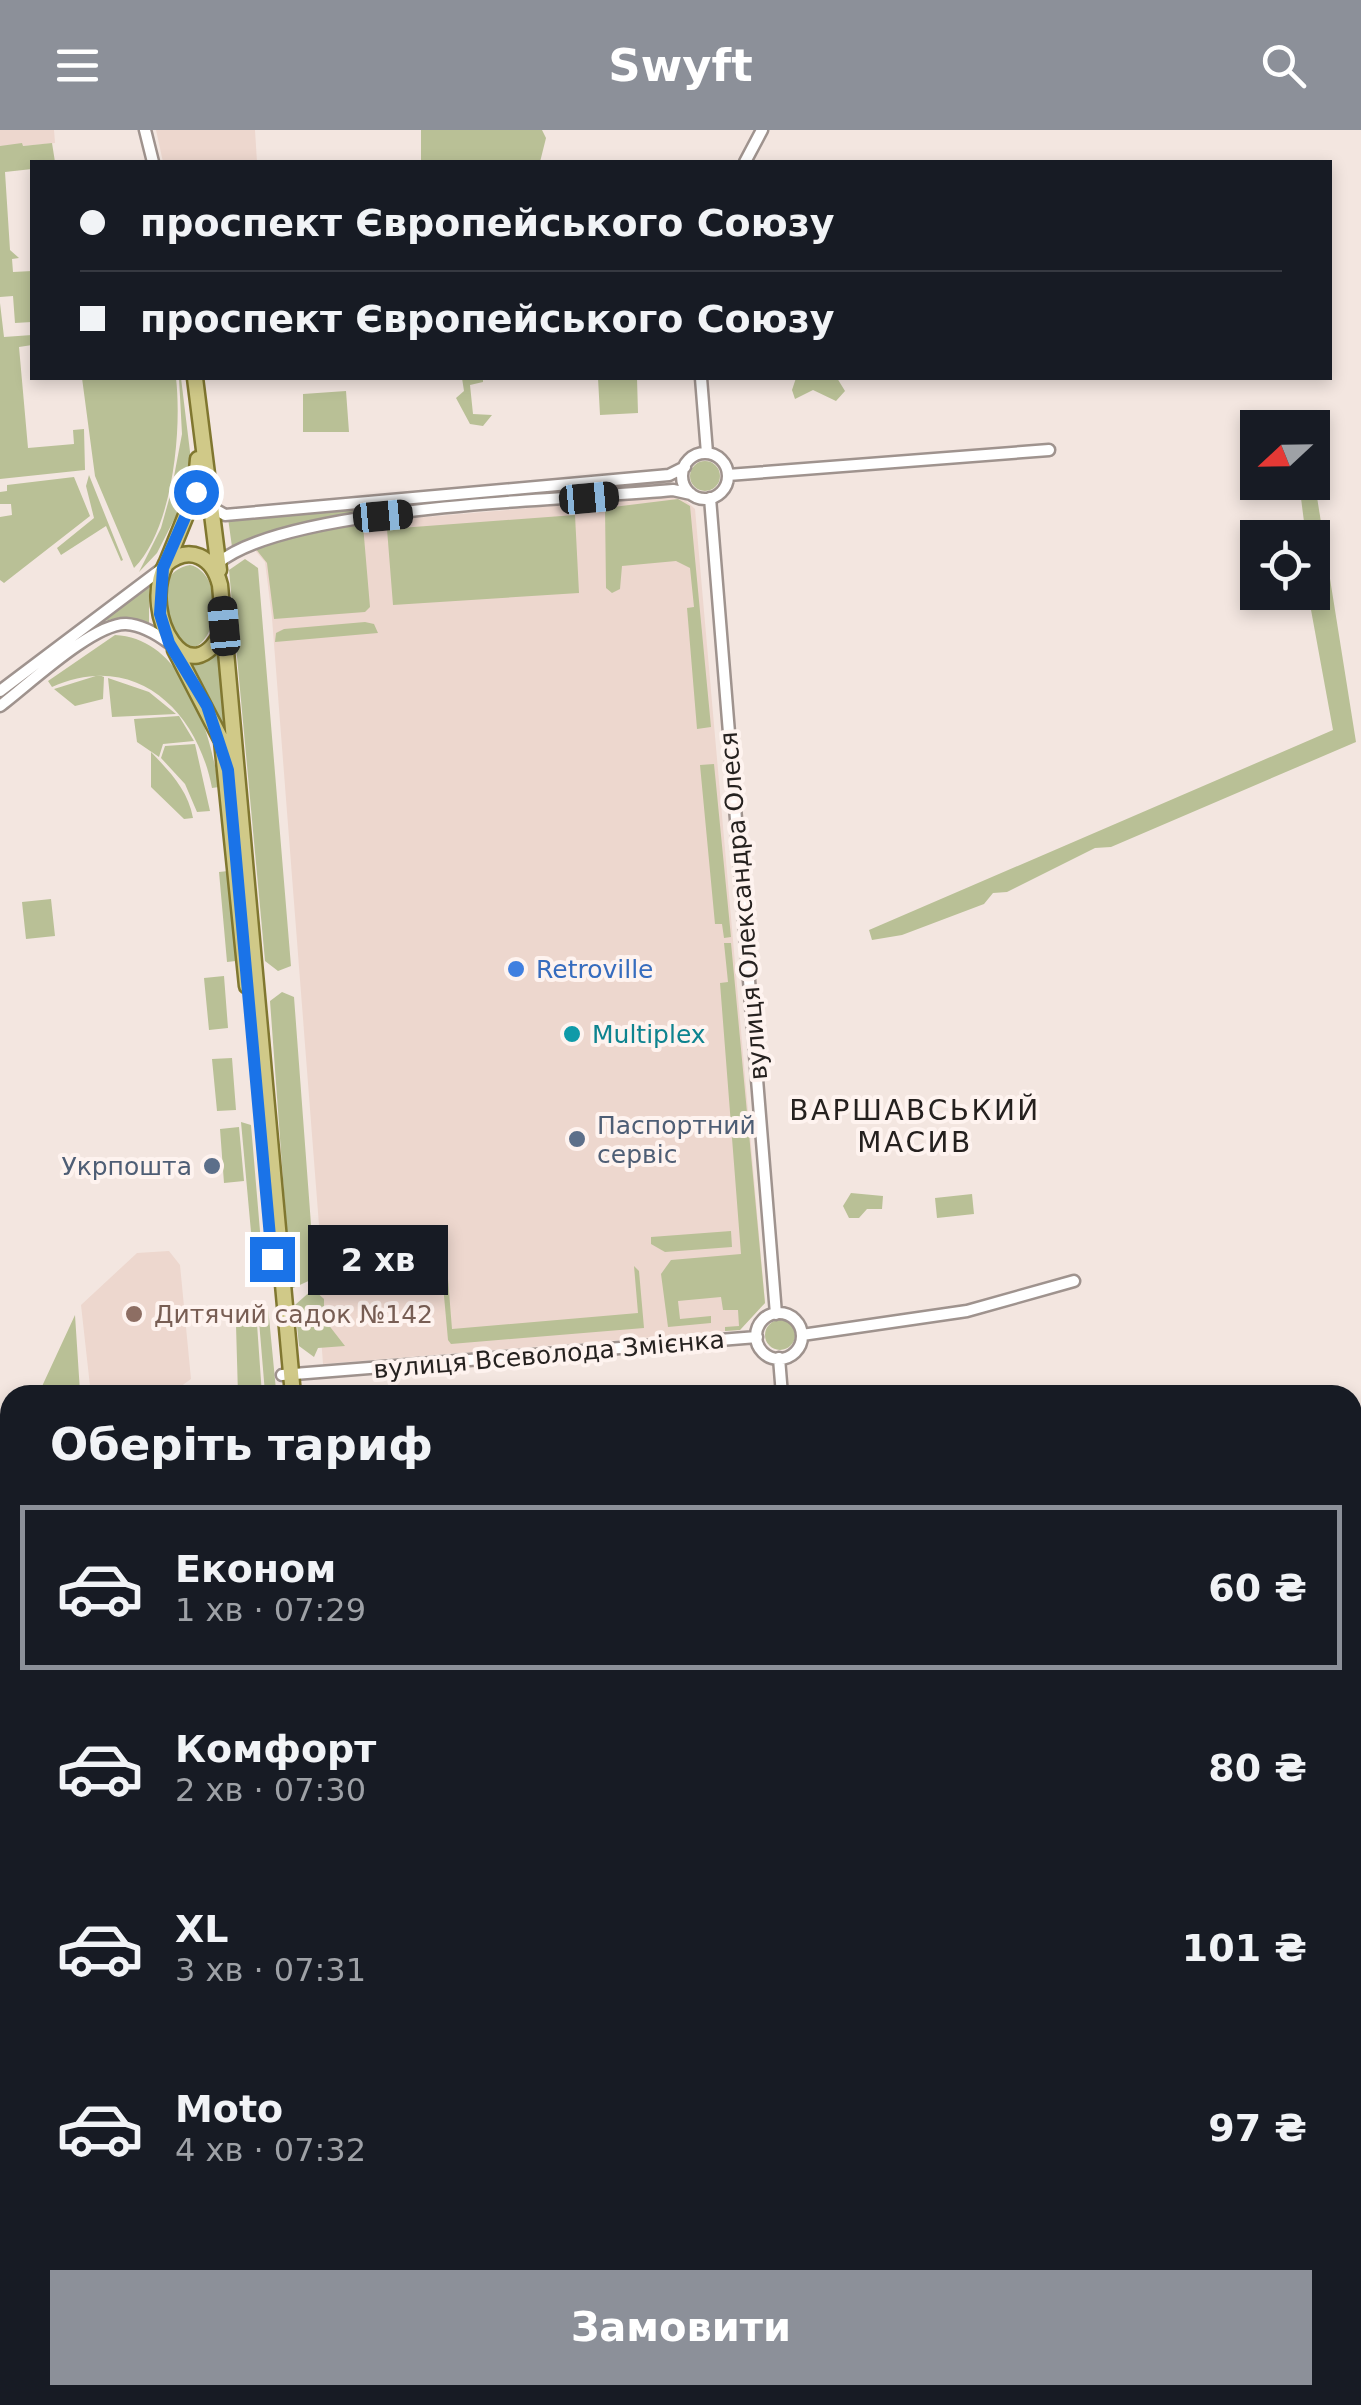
<!DOCTYPE html>
<html lang="uk">
<head>
<meta charset="utf-8">
<style>
  :root { --surface:#171b24; --page:#242831; --text:#f1f3f6; --muted:#9ea1a6; --line:#363941; --accent:#8c9099 }
  body { margin:0; font-family:"DejaVu Sans",sans-serif; background:var(--page); color:var(--text); height:100vh; display:flex; flex-direction:column; font-size:38px; white-space:nowrap }
  * { box-sizing:border-box; margin:0 }
  p { font-size:32px; color:var(--muted) }
  .icon { flex:none; width:55px; height:55px; fill:none; stroke:currentColor; stroke-width:2; stroke-linecap:round; stroke-linejoin:round }
  .map { position:relative; flex:1; overflow:hidden }
  .drawer { position:absolute; left:0px; top:1255px; width:1362px; height:1020px; display:flex; flex-direction:column; background:var(--surface); border-radius:30px 30px 0 0; box-shadow:0 5px 15px #0003 }
  .drawer>* { flex:none }
  .banner { position:absolute; left:30px; top:30px; width:1302px; height:220px; border-radius:0px; box-shadow:0 5px 15px #0003; display:grid; align-content:center; height:220px; padding:0 50px; background:var(--surface) }
  .needle { width:65px; rotate:248deg }
  .controls { position:absolute; left:1240px; top:280px; display:grid; gap:20px }
  .controls a { display:grid; place-items:center; width:90px; height:90px; border-radius:0px; background:var(--surface); box-shadow:0 5px 15px #0003; font-size:50px }
  .end { position:absolute; width:45px; height:45px; margin:-22px; border:12px solid #1a73e8; background:#fff; box-shadow:0 0 0 5px #fff }
  .from { border-radius:50% }
  .bubble { position:absolute; height:70px; border-radius:0px; background:var(--surface); box-shadow:0 5px 15px #0003; font-size:32px; font-weight:700; line-height:70px; text-align:center }
  .car { position:absolute; width:30px; height:60px; margin:-30px -15px; border-radius:12px; box-shadow:0 0 8px 2px #0007; background:linear-gradient(#222 24%,#8ab4d8 0 40%,#222 0 76%,#8ab4d8 0 86%,#222 0) }
  .banner b { display:flex; align-items:center; gap:35px; height:95px; font-size:38px }
  .banner b+b { border-top:2px solid var(--line) }
  .banner i { width:25px; height:25px; background:var(--text) }
  ul { padding:0; list-style:none }
  li { display:flex; align-items:center; gap:30px; height:165px; margin:0 20px 15px; padding:0 30px; border:5px solid transparent; border-radius:0px }
  li div { flex:1 }
  li b { display:block; font-size:38px }
  li em { font-style:normal; font-weight:700 }
  li.active { border-color:var(--accent) }
  li>.icon { width:90px; height:90px; stroke-width:1.5 }
  h2 { padding:0 50px; font-size:45px; line-height:120px }
  .button { display:flex; gap:20px; margin-top:auto; padding:20px 50px }
  .button a { flex:1; height:115px; border-radius:0px; background:var(--accent); color:#fff; font-size:40px; font-weight:700; line-height:115px; text-align:center }
  header { display:flex; justify-content:space-between; align-items:center; height:130px; padding:0 50px; background:var(--accent); color:#fff; font-size:45px; font-weight:700 }
  .map>svg:first-child { display:block }
  .built { fill:#edd7ce }
  .green { fill:#b9c096 }
  .water { fill:#85abd1 }
  .lines { fill:none; stroke-linecap:round; stroke-linejoin:round }
  .minor-casing { stroke:#9f938e; stroke-width:15 }
  .major-casing { stroke:#807730; stroke-width:19 }
  .minor { stroke:#fff; stroke-width:10 }
  .major { stroke:#d0c988; stroke-width:14 }
  .route { stroke:#1a73e8; stroke-width:12 }
  .shop-dot { fill:#3f7fe0; stroke:#fef3ef; stroke-width:4 }
  .culture-dot { fill:#0f9aa8; stroke:#fef3ef; stroke-width:4 }
  .service-dot { fill:#5c6f8a; stroke:#fef3ef; stroke-width:4 }
  .education-dot { fill:#8d6e63; stroke:#fef3ef; stroke-width:4 }
  .labels { text-anchor:middle; stroke-width:8; stroke-linejoin:round; paint-order:stroke }
  .street-label { font-size:25px; fill:#25211f; stroke:#fef3ef }
  .shop-label { font-size:25px; fill:#366cbe; stroke:#fef3ef; text-anchor:start }
  .culture-label { font-size:25px; fill:#0d838f; stroke:#fef3ef; text-anchor:start }
  .service-label { font-size:25px; fill:#4e5e75; stroke:#fef3ef; text-anchor:start }
  .education-label { font-size:25px; fill:#785e54; stroke:#fef3ef; text-anchor:start }
  .neighbourhood-label { font-size:28px; letter-spacing:2.5px; fill:#25211f; stroke:#fef3ef }
</style>
</head>
<body>
<header><svg class="icon" aria-label="menu" viewBox="0 0 24 24"><path d="M4 6h16M4 12h16M4 18h16"/></svg>Swyft<svg class="icon" aria-label="search" viewBox="0 0 24 24"><circle cx="10" cy="10" r="6"/><path d="M15 15l6 6"/></svg></header>
<div class="map">
<svg width="1361" height="2275" viewBox="0 0 1361 2275">
  <rect width="100%" height="100%" fill="#f3e6e0"/>
  <!-- built -->
  <path class="built" d="M 0,0 L 54,0 L 55,13 L 0,18 Z
    M 156,0 L 255,0 L 257,32 L 163,32 Z
    M 680,365 L 695,379 L 765,1173 L 740,1200 L 323,1234 L 317,1153 L 323,1147 L 272,488 L 265,432 L 253,418 L 312,400 L 379,391 Z
    M 169,1121 L 180,1135 L 191,1249 L 169,1265 L 96,1265 L 90,1256 L 81,1175 L 137,1123 Z
    M 277,2265 L 366,2265 L 367,2275 L 278,2275 Z
    M 586,2265 L 720,2265 L 723,2275 L 561,2275 Z"/>
  <!-- green -->
  <path class="green" d="M 421,0 L 542,0 L 546,8 L 540,32 L 421,32 Z
    M 22,13 L 23,16 L 52,13 L 55,32 L 32,32 L 32,39 L 5,42 L 10,120 L 19,128 L 12,129 L 13,142 L 32,141 L 32,192 L 15,193 L 13,166 L 0,167 L 0,16 Z
    M 0,173 L 4,207 L 32,205 L 32,215 L 19,217 L 28,318 L 74,314 L 73,300 L 84,299 L 85,340 L 0,349 Z
    M 82,248 L 176,248 C 182,300 173,399 134,438 L 95,346 Z
    M 179,248 L 181,248 L 191,330 L 186,365 L 172,357 L 182,304 Z
    M 462,248 L 483,248 L 483,252 L 470,255 L 473,284 L 492,285 L 483,296 L 470,294 L 456,268 L 464,261 Z
    M 598,248 L 637,248 L 638,283 L 600,285 Z
    M 796,248 L 837,248 L 845,261 L 836,271 L 813,260 L 795,269 L 792,260 Z
    M 346,261 L 349,302 L 303,302 L 303,264 Z
    M690 346a15 15 0 1 1 30 0a15 15 0 1 1-30 0Z
    M 1313,342 L 1356,612 L 1111,717 L 1095,718 L 1007,762 L 993,763 L 984,774 L 902,805 L 872,810 L 869,800 L 1333,600 L 1309,469 L 1313,462 L 1312,408 L 1306,407 L 1299,353 L 1312,352 Z
    M 89,345 L 123,430 L 121,431 L 106,396 L 61,425 L 57,418 L 94,388 L 86,356 Z
    M 74,347 L 90,386 L 4,453 L 0,450 L 0,387 L 12,385 L 11,374 L 0,374 L 0,362 L 7,361 L 7,355 Z
    M 171,362 L 183,372 L 157,423 L 139,442 L 161,398 Z
    M 678,369 L 690,376 L 711,597 L 697,599 L 687,478 L 694,477 L 690,438 L 676,431 L 622,436 L 620,459 L 612,463 L 606,458 L 605,378 Z
    M 357,374 L 357,384 L 292,395 L 232,417 L 228,388 Z
    M 575,385 L 579,463 L 393,475 L 387,399 Z
    M 363,395 L 370,477 L 365,482 L 274,489 L 267,433 L 255,418 L 312,401 Z
    M 245,429 L 258,438 L 291,836 L 278,841 L 265,831 L 229,440 Z
    M 190,435 C 221,442 222,504 195,517 L 180,516 C 165,491 150,443 190,435 Z
    M 149,456 L 149,493 L 122,487 L 104,491 Z
    M 365,492 L 374,494 L 378,503 L 275,512 L 276,503 L 284,499 Z
    M 115,505 C 184,508 210,601 219,657 L 212,658 C 197,579 134,520 52,557 L 48,551 Z
    M 219,522 L 226,602 L 191,534 Z
    M 99,545 L 104,547 L 103,569 L 75,576 L 54,559 Z
    M 108,548 L 149,562 L 176,584 L 112,587 Z
    M 179,586 L 194,611 L 163,614 L 159,627 L 137,612 L 134,589 Z
    M 195,614 L 210,681 L 197,682 L 185,654 L 161,628 L 165,616 Z
    M 151,622 C 170,642 188,660 193,688 L 184,689 L 151,657 Z
    M 714,634 L 731,807 L 724,808 L 722,794 L 715,794 L 700,635 Z
    M 228,741 L 236,831 L 227,832 L 219,742 Z
    M 51,769 L 55,806 L 26,809 L 22,772 Z
    M 724,813 L 731,813 L 765,1173 L 740,1200 L 725,1201 L 725,1197 L 739,1196 L 738,1180 L 723,1180 L 721,1167 L 678,1171 L 680,1189 L 711,1186 L 711,1193 L 668,1197 L 661,1144 L 671,1130 L 741,1124 L 720,853 L 728,852 Z
    M 224,846 L 228,898 L 209,900 L 204,848 Z
    M 282,862 L 294,867 L 315,1148 L 291,1159 L 270,871 Z
    M 232,928 L 236,980 L 217,981 L 212,929 Z
    M 241,992 L 251,995 L 261,1113 L 252,1113 Z
    M 239,997 L 244,1051 L 224,1053 L 220,999 Z
    M 851,1063 L 883,1066 L 882,1079 L 867,1079 L 859,1088 L 849,1088 L 843,1076 Z
    M 972,1064 L 974,1084 L 937,1088 L 935,1068 Z
    M 731,1101 L 732,1117 L 665,1122 L 651,1114 L 651,1107 Z
    M 427,1127 L 417,1140 L 328,1147 L 323,1135 Z
    M 634,1136 L 639,1141 L 644,1198 L 451,1214 L 448,1210 L 443,1155 L 448,1149 L 452,1199 L 638,1183 Z
    M 313,1159 L 324,1169 L 324,1189 L 345,1216 L 318,1218 L 314,1227 L 299,1216 L 295,1175 Z
    M 268,1177 L 276,1260 L 270,1265 L 265,1263 L 258,1179 Z
    M 75,1185 L 80,1262 L 68,1258 L 57,1265 L 38,1265 Z
    M765 1205a15 15 0 1 1 30 0a15 15 0 1 1-30 0Z
    M 257,1194 L 262,1265 L 238,1265 L 236,1195 Z
    M 10,2014 L 10,2173 L 0,2174 L 0,2015 Z"/>
  <!-- water -->
  <path class="water" d="M 12,2265 L 99,2265 L 105,2269 L 220,2265 L 220,2275 L 9,2275 Z"/>
  <g class="lines">
    <defs>
      <path id="minor" d="M 145,0 L 153,32
        M 745,32 L 762,0
        M 701,248 L 707,323
        M682 346a23 23 0 1 1 46 0a23 23 0 1 1-46 0Z
        M 728,345 L 1049,320
        M 710,368 L 776,1184
        M 211,377 L 225,385 L 669,345 L 685,337
        M 218,433 C 288,375 572,370 673,360 L 691,364
        M 0,561 L 163,438
        M 0,576 C 27,556 93,493 126,494 C 141,495 157,504 169,513
        M756 1206a23 23 0 1 1 46 0a23 23 0 1 1-46 0Z
        M 802,1205 L 967,1181 L 1074,1151
        M 779,1228 L 782,1265
        M 282,1245 L 757,1207
        M 0,1646 L 10,1645
        M 0,1686 L 10,1687
        M 0,1730 L 0,1786
        M 0,1789 L 10,1898
        M 0,1931 L 10,1930
        M 0,1965 L 0,2000
        M 0,2010 L 10,2012"/>
      <path id="major" d="M 195,248 L 219,440
        M 167,432 L 195,363 L 198,329
        M 224,497 C 191,571 139,485 166,434 C 190,414 213,427 220,455 L 293,1265
        M 175,520 L 222,611 L 247,856
        M 1352,1443 L 1361,1439
        M 374,2265 L 375,2275"/>
    </defs>
    <!-- minor casing -->
    <use href="#minor" class="minor-casing"/>
    <!-- major casing -->
    <use href="#major" class="major-casing"/>
    <!-- minor -->
    <use href="#minor" class="minor"/>
    <!-- major -->
    <use href="#major" class="major"/>
  </g>
  <g class="lines">
    <!-- route -->
    <path class="route" d="M 196,362 L 163,438 L 160,484 L 169,513 L 207,576 L 228,640 L 272,1129"/>
  </g>
  <!-- markers -->
  <circle class="shop-dot" cx="516" cy="839" r="10"/>
  <circle class="culture-dot" cx="572" cy="904" r="10"/>
  <g class="service-dot">
    <circle cx="577" cy="1009" r="10"/>
    <circle cx="212" cy="1036" r="10"/>
  </g>
  <circle class="education-dot" cx="134" cy="1184" r="10"/>
  <g class="labels">
    <!-- street labels -->
    <g class="street-label">
      <text transform="translate(743 776) rotate(-95)" y="9">вулиця Олександра Олеся</text>
      <text transform="translate(549 1224) rotate(-5)" y="9">вулиця Всеволода Змієнка</text>
    </g>
    <!-- shop labels -->
    <g class="shop-label">
      <text x="536" y="848">Retroville</text>
    </g>
    <!-- culture labels -->
    <g class="culture-label">
      <text x="592" y="913">Multiplex</text>
    </g>
    <!-- service labels -->
    <g class="service-label">
      <text x="597" y="1004">Паспортний<tspan x="597" dy="29">сервіс</tspan></text>
      <text x="192" y="1045" text-anchor="end">Укрпошта</text>
    </g>
    <!-- education labels -->
    <g class="education-label">
      <text x="154" y="1193">Дитячий садок №142</text>
    </g>
    <!-- neighbourhood labels -->
    <g class="neighbourhood-label">
      <text x="915" y="990">ВАРШАВСЬКИЙ<tspan x="915" dy="32">МАСИВ</tspan></text>
    </g>
  </g>
</svg>
<div class="controls">
<a><svg class="needle" viewBox="-14 -14 28 28"><path d="M0-13l5 13h-10z" fill="#e53935"/><path d="M0 13l5-13h-10z" fill="#9ea1a6"/></svg></a>
<a><svg class="icon" aria-label="locate" viewBox="0 0 24 24"><circle cx="12" cy="12" r="6"/><path d="M12 2v4M12 18v4M2 12h4M18 12h4"/></svg></a>
</div>
<i class="end from" style="left:196px;top:362px"></i>
<i class="end" style="left:272px;top:1129px"></i>
<div class="bubble" style="left:308px;top:1095px;width:140px">2 хв</div>
<i class="car" style="left:589px;top:368px;rotate:85deg"></i>
<i class="car" style="left:383px;top:386px;rotate:85deg"></i>
<i class="car" style="left:224px;top:496px;rotate:355deg"></i>
<div class="banner">
<b><i class="from"></i>проспект Європейського Союзу</b>
<b><i></i>проспект Європейського Союзу</b>
</div>
<section class="drawer">
<h2>Оберіть тариф</h2>
<ul>
<li class="active"><svg class="icon" aria-label="car" viewBox="0 0 24 24"><path d="M5 17H2v-5l4-1 3-4h7l3 4 3 1v5h-3M9 17h6M6 11h13"/><circle cx="7" cy="17" r="2"/><circle cx="17" cy="17" r="2"/></svg><div><b>Економ</b><p>1 хв · 07:29</p></div><em>60 ₴</em></li>
<li><svg class="icon" aria-label="car" viewBox="0 0 24 24"><path d="M5 17H2v-5l4-1 3-4h7l3 4 3 1v5h-3M9 17h6M6 11h13"/><circle cx="7" cy="17" r="2"/><circle cx="17" cy="17" r="2"/></svg><div><b>Комфорт</b><p>2 хв · 07:30</p></div><em>80 ₴</em></li>
<li><svg class="icon" aria-label="car" viewBox="0 0 24 24"><path d="M5 17H2v-5l4-1 3-4h7l3 4 3 1v5h-3M9 17h6M6 11h13"/><circle cx="7" cy="17" r="2"/><circle cx="17" cy="17" r="2"/></svg><div><b>XL</b><p>3 хв · 07:31</p></div><em>101 ₴</em></li>
<li><svg class="icon" aria-label="car" viewBox="0 0 24 24"><path d="M5 17H2v-5l4-1 3-4h7l3 4 3 1v5h-3M9 17h6M6 11h13"/><circle cx="7" cy="17" r="2"/><circle cx="17" cy="17" r="2"/></svg><div><b>Moto</b><p>4 хв · 07:32</p></div><em>97 ₴</em></li>
</ul>
<div class="button"><a>Замовити</a></div>
</section>
</div>
</body>
</html>
